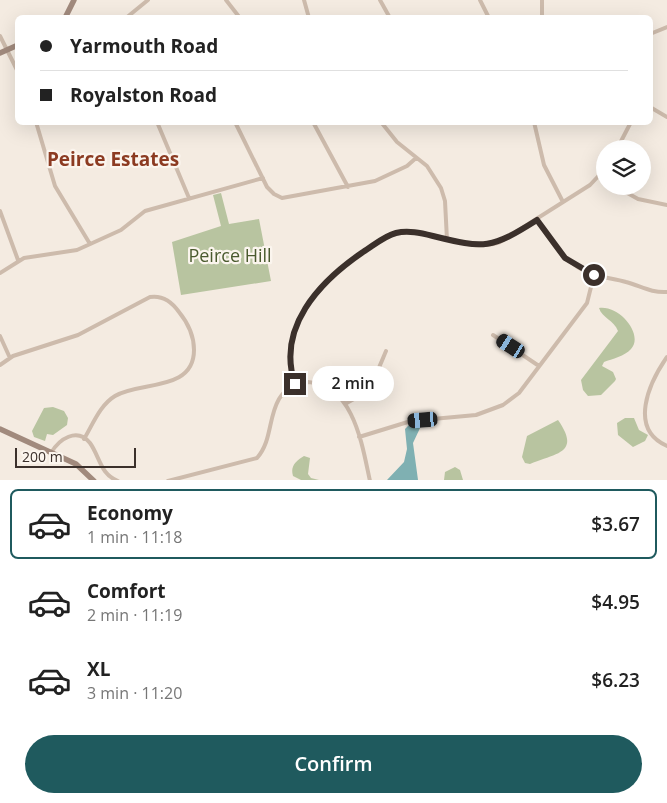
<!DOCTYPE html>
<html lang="en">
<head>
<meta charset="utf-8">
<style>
  :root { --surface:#fff; --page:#f2f2f2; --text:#222; --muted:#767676; --line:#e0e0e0; --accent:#1f5a5e }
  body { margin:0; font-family:"Open Sans",sans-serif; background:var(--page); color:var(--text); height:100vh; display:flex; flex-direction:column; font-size:19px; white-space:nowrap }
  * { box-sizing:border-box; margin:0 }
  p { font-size:16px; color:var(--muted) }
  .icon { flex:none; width:28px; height:28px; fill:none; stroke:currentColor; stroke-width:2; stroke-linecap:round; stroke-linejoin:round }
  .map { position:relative; height:480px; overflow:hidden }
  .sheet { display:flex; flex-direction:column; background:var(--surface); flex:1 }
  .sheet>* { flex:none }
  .guide { position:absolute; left:15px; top:15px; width:638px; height:110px; border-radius:8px; box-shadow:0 5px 20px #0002; display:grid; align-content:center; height:110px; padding:0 25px; background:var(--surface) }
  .tools { position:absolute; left:596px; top:140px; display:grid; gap:10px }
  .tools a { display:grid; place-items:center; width:55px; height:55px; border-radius:50%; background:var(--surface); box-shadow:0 5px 20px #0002; font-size:25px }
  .scale { position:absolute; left:15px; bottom:12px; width:121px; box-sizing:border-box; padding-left:5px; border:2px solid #3b302b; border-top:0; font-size:14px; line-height:18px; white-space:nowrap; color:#3b302b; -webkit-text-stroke:4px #fbf5ee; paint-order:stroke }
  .end { position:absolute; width:22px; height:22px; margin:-11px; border:6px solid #3b302b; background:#fff; box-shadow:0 0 0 2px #fff }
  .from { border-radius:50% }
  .bubble { position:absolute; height:35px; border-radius:18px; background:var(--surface); box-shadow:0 5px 20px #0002; font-size:16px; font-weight:600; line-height:35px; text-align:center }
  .car { position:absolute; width:15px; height:30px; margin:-15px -8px; border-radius:6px; box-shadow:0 0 4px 1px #0007; background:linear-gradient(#222 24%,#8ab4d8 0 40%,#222 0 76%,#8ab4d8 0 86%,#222 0) }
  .guide b { display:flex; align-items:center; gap:18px; height:48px; font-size:19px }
  .guide b+b { border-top:1px solid var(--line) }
  .guide i { width:12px; height:12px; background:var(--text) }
  ul { padding:9px 0 0; list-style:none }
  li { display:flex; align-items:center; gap:15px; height:70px; margin:0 10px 8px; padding:0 15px; border:2px solid transparent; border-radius:8px }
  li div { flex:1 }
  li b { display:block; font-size:19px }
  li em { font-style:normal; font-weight:600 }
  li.selected { border-color:var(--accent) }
  li>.icon { width:45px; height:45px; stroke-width:1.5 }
  .cta { display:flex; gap:10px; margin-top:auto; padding:10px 25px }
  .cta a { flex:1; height:58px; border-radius:30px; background:var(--accent); color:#fff; font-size:20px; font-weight:600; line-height:58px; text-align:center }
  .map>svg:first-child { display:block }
  .green { fill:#b8c4a0 }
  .water { fill:#7fb0b2 }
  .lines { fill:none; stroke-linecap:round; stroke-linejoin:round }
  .street { stroke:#cdbbac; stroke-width:4 }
  .secondary { stroke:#a18a7d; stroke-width:5.5 }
  .route { stroke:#3b302b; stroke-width:6 }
  .labels { text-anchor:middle; stroke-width:4.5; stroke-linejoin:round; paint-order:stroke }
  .park-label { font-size:18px; fill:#4a5a2e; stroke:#fbf5ee }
  .neighbourhood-label { font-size:19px; font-weight:bold; fill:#8c3b22; stroke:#fbf5ee }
</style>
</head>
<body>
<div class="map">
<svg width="667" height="481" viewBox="0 0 667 481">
  <rect width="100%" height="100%" fill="#f4ebe1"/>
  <!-- green -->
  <path class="green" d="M 221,193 L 229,224 L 259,219 L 271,281 L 181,295 L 172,242 L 221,226 L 213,195 Z
    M 599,308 C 620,305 644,335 631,349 C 625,356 612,359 604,362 L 602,366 L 613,372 L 616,379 L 615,381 L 601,395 L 588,396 L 583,390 L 581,380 L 618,331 C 614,320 602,318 599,308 Z
    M 53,407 L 64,411 L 68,418 L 67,425 L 53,435 L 47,434 L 45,441 L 34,437 L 32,431 L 44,408 Z
    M 625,418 L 634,418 L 639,430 L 648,435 L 645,441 L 633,447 L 618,435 L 617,423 Z
    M 558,420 C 581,453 557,453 530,464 L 525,463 L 522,457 L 527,436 Z
    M 304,456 L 310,458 L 308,474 L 311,478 L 319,480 L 301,480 L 293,476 C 290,466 296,461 304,456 Z
    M 455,467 L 460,470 L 463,480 L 444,480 L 445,472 Z"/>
  <!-- water -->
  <path class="water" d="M 409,425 L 421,426 L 413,443 L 418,480 L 387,480 L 404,462 L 407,449 L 405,429 Z"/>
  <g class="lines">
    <!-- street -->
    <path class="street" d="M 226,0 L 240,18
      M 304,0 L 309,18
      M 380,0 L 390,18
      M 480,0 L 489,18
      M 542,0 L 542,18
      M 126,18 L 148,0
      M 650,34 L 667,27
      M 0,36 L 18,72
      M 650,107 L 667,117
      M 36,122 L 55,186 L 90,244
      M 157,122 L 189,198
      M 235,122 L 267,187 L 274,194 L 282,198 L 375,181 L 407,166 L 416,158
      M 313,122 L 348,187
      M 381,122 L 397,142 L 427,166 L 441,188 L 445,201 L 447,240
      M 534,122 L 544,165 L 563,202
      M 617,149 L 631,122
      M 615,186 L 638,199 L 667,205
      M 0,211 L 18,260
      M 537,220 C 552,243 567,267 595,275 C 605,278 616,279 626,282 C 641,286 651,293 667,292
      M 0,273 L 24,258 L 77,250 L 121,230 L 145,211 L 263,178
      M 493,335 L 539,366
      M 0,336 L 10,358
      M 667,357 C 649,383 628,429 667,446
      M 0,365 L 13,356 L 78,335 L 150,297 C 163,295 172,302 179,312 C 188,323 194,336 194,350 C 194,392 139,381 115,396 C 100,405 93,424 84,439
      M 295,384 C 276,328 319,282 363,252 C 373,245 386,234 399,232 C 434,228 465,254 500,242 L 590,185 L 605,169
      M 345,404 C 372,391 375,377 386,351
      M 359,437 L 411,421 L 476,415 L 503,405 L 519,393 L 587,303 L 594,275
      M 51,453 C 59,439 77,427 90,443 C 100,457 100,474 118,481
      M 168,481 L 257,458 C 272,441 268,418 279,399 C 285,389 297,382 308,382 C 354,385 362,445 370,481"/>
    <!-- secondary -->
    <path class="secondary" d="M 65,18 L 74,0
      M 0,53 L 18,45
      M 0,429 L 76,464 L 94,481"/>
  </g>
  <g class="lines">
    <!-- route -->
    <path class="route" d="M 295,384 C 276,328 319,282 363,252 C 373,246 384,236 396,233 C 408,230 421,233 433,236 C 485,249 491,249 537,220 L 565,258 L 594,275"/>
  </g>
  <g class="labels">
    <!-- park labels -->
    <g class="park-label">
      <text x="230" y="262">Peirce Hill</text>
    </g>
    <!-- neighbourhood labels -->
    <g class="neighbourhood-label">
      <text x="113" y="166">Peirce Estates</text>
    </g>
  </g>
</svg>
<div class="tools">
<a><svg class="icon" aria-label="layers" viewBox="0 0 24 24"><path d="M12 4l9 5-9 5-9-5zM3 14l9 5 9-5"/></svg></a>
</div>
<div class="scale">200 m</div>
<i class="end from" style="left:594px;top:275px"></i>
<i class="end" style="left:295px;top:384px"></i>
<div class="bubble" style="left:312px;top:366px;width:82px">2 min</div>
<i class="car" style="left:511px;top:346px;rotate:303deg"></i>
<i class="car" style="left:423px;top:420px;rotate:265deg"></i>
<div class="guide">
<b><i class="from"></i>Yarmouth Road</b>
<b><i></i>Royalston Road</b>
</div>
</div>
<section class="sheet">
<ul>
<li class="selected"><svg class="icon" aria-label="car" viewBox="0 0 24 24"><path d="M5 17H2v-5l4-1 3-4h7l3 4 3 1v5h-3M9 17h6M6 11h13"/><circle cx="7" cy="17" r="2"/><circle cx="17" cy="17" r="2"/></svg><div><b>Economy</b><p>1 min · 11:18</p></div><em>$3.67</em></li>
<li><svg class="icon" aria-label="car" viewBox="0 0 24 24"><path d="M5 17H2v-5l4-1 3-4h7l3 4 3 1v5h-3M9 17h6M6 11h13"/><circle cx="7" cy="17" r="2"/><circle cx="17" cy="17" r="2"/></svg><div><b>Comfort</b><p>2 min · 11:19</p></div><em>$4.95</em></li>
<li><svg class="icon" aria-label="car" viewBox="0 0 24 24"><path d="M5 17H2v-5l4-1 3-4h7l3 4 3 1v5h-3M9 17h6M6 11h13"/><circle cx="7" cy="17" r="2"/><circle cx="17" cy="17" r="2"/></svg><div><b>XL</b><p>3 min · 11:20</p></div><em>$6.23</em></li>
</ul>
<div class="cta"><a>Confirm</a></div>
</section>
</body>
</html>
